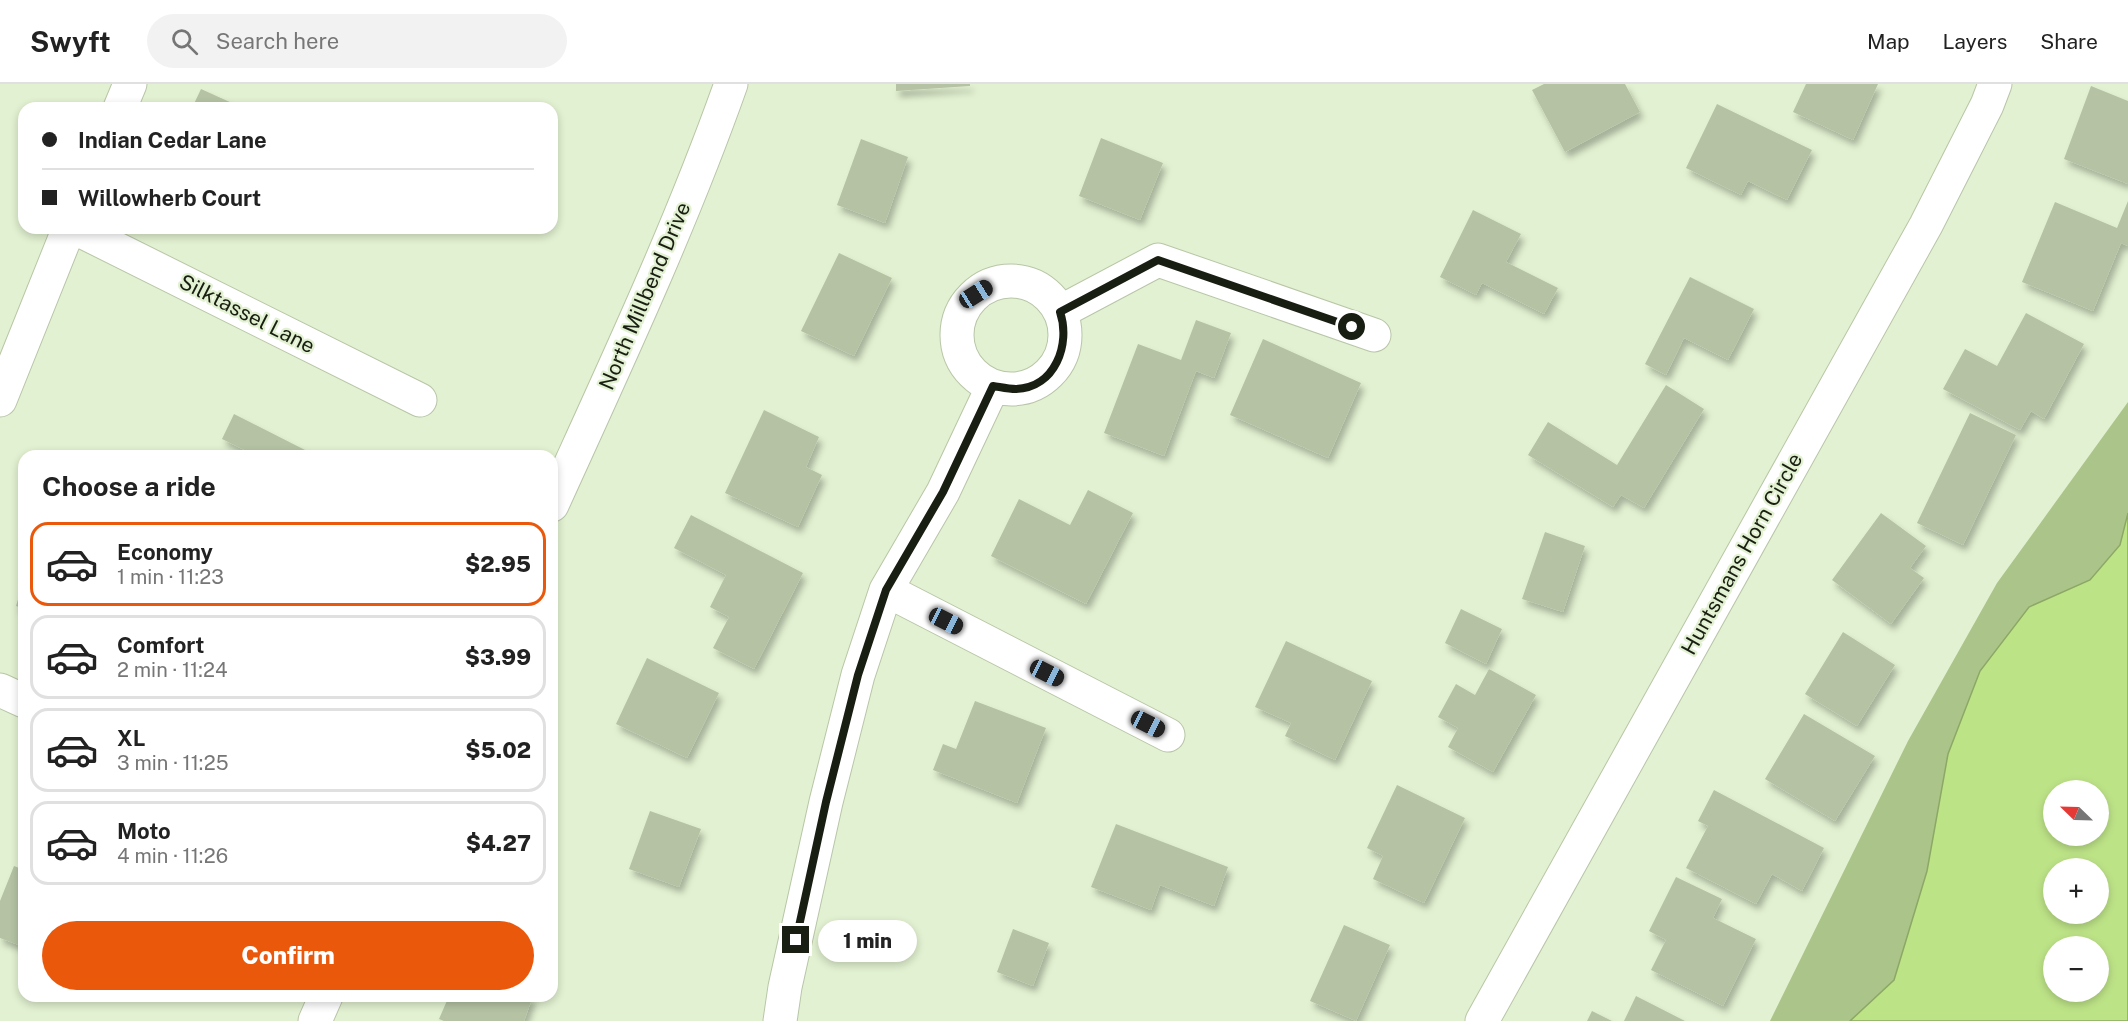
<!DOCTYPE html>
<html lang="en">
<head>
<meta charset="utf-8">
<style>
  :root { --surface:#fff; --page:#f2f2f2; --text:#222; --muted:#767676; --line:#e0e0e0; --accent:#ea580c }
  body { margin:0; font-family:"Public Sans",sans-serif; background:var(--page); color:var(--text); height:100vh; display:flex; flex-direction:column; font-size:22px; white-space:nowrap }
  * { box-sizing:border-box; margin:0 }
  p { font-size:20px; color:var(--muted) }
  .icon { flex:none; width:33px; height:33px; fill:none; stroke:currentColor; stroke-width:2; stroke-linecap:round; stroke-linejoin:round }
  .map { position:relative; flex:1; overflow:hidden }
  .sheet { position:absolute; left:18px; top:366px; width:540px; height:552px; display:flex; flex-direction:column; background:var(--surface); border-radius:18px; box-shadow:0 3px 9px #0003 }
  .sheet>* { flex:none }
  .top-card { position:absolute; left:18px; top:18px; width:540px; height:132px; border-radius:18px; box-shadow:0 3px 9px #0003; display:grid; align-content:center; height:132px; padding:0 24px; background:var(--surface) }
  .needle { width:39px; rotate:293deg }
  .fabs { position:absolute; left:2043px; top:696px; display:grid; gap:12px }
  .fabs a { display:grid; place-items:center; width:66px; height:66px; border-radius:50%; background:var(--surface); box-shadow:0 3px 9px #0003; font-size:30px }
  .end { position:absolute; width:27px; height:27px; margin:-14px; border:8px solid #191e12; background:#fff; box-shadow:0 0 0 3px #fff }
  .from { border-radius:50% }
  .bubble { position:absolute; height:42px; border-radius:21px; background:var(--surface); box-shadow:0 3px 9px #0003; font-size:20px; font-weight:800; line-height:42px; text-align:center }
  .car { position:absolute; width:18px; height:36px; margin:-18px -9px; border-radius:8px; box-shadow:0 0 4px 2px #0007; background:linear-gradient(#222 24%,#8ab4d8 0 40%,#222 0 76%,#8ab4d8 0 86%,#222 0) }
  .top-card b { display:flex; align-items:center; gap:21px; height:57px; font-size:22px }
  .top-card b+b { border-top:2px solid var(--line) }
  .top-card i { width:15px; height:15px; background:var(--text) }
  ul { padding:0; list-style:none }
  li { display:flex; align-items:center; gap:18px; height:84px; margin:0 12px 9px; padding:0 12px; border:3px solid var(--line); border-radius:18px }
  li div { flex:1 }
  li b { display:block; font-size:22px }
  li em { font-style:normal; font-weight:800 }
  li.selected { border-color:var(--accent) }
  li>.icon { width:54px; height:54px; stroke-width:1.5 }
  h2 { padding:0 24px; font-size:27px; line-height:72px }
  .button { display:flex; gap:12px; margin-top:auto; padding:12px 24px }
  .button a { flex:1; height:69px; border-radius:36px; background:var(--accent); color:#fff; font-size:24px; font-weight:800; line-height:69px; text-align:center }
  header { display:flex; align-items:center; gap:36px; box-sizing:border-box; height:84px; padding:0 30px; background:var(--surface); border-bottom:2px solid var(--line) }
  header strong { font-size:28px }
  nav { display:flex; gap:33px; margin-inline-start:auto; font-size:21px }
  .search { width:420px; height:54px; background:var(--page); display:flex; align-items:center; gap:15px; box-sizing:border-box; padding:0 21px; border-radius:33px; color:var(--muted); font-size:22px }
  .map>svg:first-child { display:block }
  .green { fill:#abc48a; fill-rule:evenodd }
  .water { fill:#bde387; stroke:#8ca864; stroke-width:1.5; fill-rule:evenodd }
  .building { fill:#b5c3a4; filter:url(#shadow) }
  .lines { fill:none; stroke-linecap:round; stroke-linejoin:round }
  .minor-casing { stroke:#b8c6a7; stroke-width:35 }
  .tertiary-casing { stroke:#b8c6a7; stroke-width:35 }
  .minor { stroke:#fff; stroke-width:33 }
  .tertiary { stroke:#fff; stroke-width:33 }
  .route { stroke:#191e12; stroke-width:8 }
  .labels { text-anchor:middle; stroke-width:4.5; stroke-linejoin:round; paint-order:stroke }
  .street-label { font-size:21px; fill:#191e12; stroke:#e2f1d1 }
</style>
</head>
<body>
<header>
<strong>Swyft</strong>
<div class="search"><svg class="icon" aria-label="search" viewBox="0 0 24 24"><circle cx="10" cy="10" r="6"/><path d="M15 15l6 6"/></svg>Search here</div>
<nav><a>Map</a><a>Layers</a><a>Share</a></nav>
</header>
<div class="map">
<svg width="2128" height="937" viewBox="0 0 2128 937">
  <defs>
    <filter id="shadow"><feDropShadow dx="3.5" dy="6" stdDeviation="3" flood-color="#0004"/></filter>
  </defs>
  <rect width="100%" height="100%" fill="#e2f1d1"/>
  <!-- green -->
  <path class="green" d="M 2128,318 L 2128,937 L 1770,937 L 1908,657 L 1997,499 ZM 2054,706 L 2098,706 L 2098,752 L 2054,752 ZM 2054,784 L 2098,784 L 2098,830 L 2054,830 ZM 2054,862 L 2098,862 L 2098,908 L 2054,908 Z"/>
  <!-- water -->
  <path class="water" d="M 2128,429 L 2128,937 L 1850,937 L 1894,896 L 1927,787 L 1948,670 L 1980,587 L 2029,523 L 2090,496 L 2120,461 ZM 2054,706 L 2098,706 L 2098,752 L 2054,752 ZM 2054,784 L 2098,784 L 2098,830 L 2054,830 ZM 2054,862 L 2098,862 L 2098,908 L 2054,908 Z"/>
  <!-- building -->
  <path class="building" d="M 896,0 L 970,0 L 970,2 L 896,7 Z
    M 1544,0 L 1625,0 L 1640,28 L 1565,68 L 1532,6 Z
    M 1806,0 L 1878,0 L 1853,56 L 1793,28 Z
    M 2091,2 L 2128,17 L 2128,100 L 2064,75 Z
    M 201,5 L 243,24 L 192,24 Z
    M 1717,20 L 1812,66 L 1787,116 L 1748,97 L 1741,111 L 1686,84 Z
    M 1101,54 L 1163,79 L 1140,136 L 1079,112 Z
    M 861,55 L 908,73 L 885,139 L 837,121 Z
    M 2128,117 L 2128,162 L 2121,159 L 2093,227 L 2022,198 L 2055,118 L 2117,144 Z
    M 1473,126 L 1521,150 L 1506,178 L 1558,204 L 1544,230 L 1482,199 L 1476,211 L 1440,193 Z
    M 839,169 L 892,194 L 854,272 L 801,247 Z
    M 1690,193 L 1754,225 L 1728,276 L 1684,254 L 1666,291 L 1645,280 Z
    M 2026,229 L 2084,260 L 2044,335 L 2031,327 L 2020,346 L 1943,305 L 1965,265 L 1997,282 Z
    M 1196,236 L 1231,249 L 1214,294 L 1196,287 L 1164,372 L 1104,349 L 1138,260 L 1181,276 Z
    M 1263,255 L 1361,299 L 1328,374 L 1230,331 Z
    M 1666,301 L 1704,325 L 1644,424 L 1621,411 L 1613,423 L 1528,371 L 1548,338 L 1617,381 Z
    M 764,326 L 819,353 L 806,383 L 822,391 L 798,443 L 725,409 Z
    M 1970,329 L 2016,351 L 1963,461 L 1917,439 Z
    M 234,330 L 307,367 L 305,372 L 257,372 L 222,355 Z
    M 1088,406 L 1133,429 L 1086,520 L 991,472 L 1019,415 L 1070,441 Z
    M 1881,429 L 1926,462 L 1910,484 L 1924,494 L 1891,540 L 1832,496 Z
    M 691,431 L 803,489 L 754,585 L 713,564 L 729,533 L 710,523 L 726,491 L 674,464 Z
    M 1545,448 L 1585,462 L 1563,528 L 1522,515 Z
    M 23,499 L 24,499 L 24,525 L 16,522 Z
    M 1461,525 L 1502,545 L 1486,580 L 1445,559 Z
    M 1843,548 L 1895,581 L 1857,642 L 1805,610 Z
    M 1286,557 L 1372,597 L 1335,676 L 1285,652 L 1291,639 L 1255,623 Z
    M 647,574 L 719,609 L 687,674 L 616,640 Z
    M 1489,585 L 1536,611 L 1493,688 L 1448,663 L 1458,644 L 1438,633 L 1456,600 L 1475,611 Z
    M 975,617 L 1046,644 L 1017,719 L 933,686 L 943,660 L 956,665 Z
    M 1804,630 L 1875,672 L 1835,737 L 1765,695 Z
    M 1397,701 L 1465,734 L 1424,819 L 1373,795 L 1383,772 L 1367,764 Z
    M 1714,706 L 1824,764 L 1802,807 L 1772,790 L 1756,820 L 1686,784 L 1708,742 L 1698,737 Z
    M 650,727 L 701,745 L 679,803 L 629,785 Z
    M 1116,740 L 1228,783 L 1214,822 L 1160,801 L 1151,826 L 1091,803 Z
    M 14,782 L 24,786 L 24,863 L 0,854 L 0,817 Z
    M 1676,793 L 1722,815 L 1713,834 L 1756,855 L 1723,922 L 1651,886 L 1666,856 L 1649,847 Z
    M 1344,841 L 1390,861 L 1356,937 L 1310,917 Z
    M 1013,845 L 1049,859 L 1033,902 L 997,888 Z
    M 449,912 L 533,912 L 524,937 L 444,937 L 439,935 Z
    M 1636,912 L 1685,937 L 1624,937 Z
    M 1592,927 L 1612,937 L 1587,937 Z"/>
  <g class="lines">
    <defs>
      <path id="minor" d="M 120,24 L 130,0
        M 75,144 L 420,316
        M957 251a54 54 0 1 1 108 0a54 54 0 1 1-108 0Z
        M 1060,228 L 1158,176 L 1374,251
        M 0,316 L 69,144
        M 886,506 L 1168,651
        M 0,606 L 24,617
        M 780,937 L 785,903 L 826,718 L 858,591 L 886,506 L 943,408 L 993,302
        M 1482,937 L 1926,141 L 1987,21 L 1995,0"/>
      <path id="tertiary" d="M 552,421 C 615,282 680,144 731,0
        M 315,937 L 326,912"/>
    </defs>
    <!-- minor casing -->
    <use href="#minor" class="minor-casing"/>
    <!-- tertiary casing -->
    <use href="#tertiary" class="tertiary-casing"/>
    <!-- minor -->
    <use href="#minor" class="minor"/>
    <!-- tertiary -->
    <use href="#tertiary" class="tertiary"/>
  </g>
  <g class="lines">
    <!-- route -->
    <path class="route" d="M 796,856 L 826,718 L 858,591 L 886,506 L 943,408 L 993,302 C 1000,303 1008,305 1016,305 C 1055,304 1071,260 1060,228 L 1158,176 L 1352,243"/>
  </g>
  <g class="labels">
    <!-- street labels -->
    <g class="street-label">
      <text transform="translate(645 212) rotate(-67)" y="7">North Millbend Drive</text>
      <text transform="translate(247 230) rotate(27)" y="7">Silktassel Lane</text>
      <text transform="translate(1742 470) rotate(-61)" y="7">Huntsmans Horn Circle</text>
    </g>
  </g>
</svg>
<div class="fabs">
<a><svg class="needle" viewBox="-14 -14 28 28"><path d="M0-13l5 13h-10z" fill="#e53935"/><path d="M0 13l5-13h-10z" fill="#767676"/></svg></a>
<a>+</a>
<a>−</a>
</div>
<i class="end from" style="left:1352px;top:243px"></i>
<i class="end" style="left:796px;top:856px"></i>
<div class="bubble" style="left:818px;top:836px;width:99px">1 min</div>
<i class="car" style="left:976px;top:210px;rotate:58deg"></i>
<i class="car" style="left:946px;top:537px;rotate:117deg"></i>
<i class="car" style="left:1047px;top:589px;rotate:117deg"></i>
<i class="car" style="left:1148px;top:640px;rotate:117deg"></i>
<div class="top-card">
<b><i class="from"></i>Indian Cedar Lane</b>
<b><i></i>Willowherb Court</b>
</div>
<section class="sheet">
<h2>Choose a ride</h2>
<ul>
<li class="selected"><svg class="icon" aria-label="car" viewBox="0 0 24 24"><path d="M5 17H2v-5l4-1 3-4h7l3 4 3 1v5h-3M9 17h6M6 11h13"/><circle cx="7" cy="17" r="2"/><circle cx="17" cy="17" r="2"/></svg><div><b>Economy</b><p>1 min · 11:23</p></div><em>$2.95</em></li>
<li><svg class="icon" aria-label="car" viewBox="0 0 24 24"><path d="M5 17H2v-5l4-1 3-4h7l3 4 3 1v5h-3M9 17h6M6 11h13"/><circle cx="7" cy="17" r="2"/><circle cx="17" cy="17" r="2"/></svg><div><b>Comfort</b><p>2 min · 11:24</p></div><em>$3.99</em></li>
<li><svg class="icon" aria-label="car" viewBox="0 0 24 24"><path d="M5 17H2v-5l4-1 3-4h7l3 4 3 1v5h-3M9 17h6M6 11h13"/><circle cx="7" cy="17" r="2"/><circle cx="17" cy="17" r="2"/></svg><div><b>XL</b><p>3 min · 11:25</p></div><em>$5.02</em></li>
<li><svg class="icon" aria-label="car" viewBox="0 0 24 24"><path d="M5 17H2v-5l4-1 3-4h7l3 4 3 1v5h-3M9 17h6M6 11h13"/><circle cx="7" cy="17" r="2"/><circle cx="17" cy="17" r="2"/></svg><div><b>Moto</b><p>4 min · 11:26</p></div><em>$4.27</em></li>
</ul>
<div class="button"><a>Confirm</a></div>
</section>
</div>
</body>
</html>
